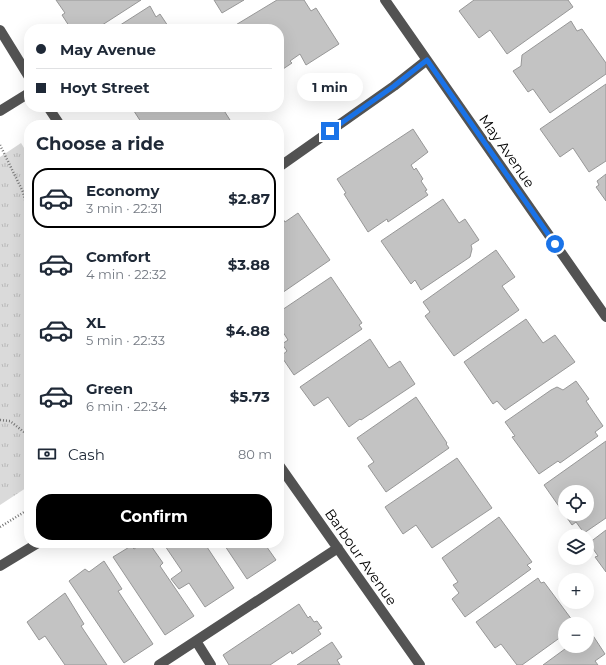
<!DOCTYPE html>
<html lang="en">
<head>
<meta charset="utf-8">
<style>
  :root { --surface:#fff; --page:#f2f2f3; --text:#1f2937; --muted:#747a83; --line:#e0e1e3; --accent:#000 }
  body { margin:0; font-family:Montserrat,sans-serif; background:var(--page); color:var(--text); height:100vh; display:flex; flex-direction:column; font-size:15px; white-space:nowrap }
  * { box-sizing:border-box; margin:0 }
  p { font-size:13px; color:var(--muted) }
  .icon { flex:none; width:22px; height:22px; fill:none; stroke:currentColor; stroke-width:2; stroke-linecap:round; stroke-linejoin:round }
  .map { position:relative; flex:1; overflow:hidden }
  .drawer { position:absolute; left:24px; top:120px; width:260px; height:428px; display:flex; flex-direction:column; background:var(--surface); border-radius:16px; box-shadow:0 4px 16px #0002 }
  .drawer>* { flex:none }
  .banner { position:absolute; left:24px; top:24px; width:260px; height:88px; border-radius:16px; box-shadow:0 4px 16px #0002; display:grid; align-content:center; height:88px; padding:0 12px; background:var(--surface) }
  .tools { position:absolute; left:558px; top:485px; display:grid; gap:8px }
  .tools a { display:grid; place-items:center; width:36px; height:36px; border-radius:50%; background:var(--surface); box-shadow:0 4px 16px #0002; font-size:20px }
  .end { position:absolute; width:18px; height:18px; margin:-9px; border:5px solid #1a73e8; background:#fff; box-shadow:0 0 0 2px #fff }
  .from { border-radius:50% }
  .bubble { position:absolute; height:28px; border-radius:14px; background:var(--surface); box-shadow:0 4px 16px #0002; font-size:13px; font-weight:700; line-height:28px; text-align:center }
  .banner b { display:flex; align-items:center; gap:14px; height:38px; font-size:15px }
  .banner b+b { border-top:1px solid var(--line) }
  .banner i { width:10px; height:10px; background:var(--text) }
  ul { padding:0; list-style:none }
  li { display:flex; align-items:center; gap:12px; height:60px; margin:0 8px 6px; padding:0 4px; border:2px solid transparent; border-radius:16px }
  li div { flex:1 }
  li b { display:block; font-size:15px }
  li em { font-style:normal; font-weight:700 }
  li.selected { border-color:var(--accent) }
  li>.icon { width:36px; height:36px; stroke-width:1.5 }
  h2 { padding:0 12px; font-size:18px; line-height:48px }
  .pay { display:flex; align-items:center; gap:10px; height:44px; padding:0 12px; font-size:15px }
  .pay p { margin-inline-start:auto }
  .action { display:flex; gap:8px; margin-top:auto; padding:8px 12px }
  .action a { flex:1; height:46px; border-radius:16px; background:var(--accent); color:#fff; font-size:16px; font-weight:700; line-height:46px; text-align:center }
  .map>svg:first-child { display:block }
  .grass { fill:url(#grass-tufts) }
  .building { fill:#c3c3c3; stroke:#979797; fill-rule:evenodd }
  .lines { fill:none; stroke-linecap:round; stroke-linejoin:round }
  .path { stroke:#757575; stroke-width:2.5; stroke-dasharray:1 2; stroke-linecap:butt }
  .minor { stroke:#535353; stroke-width:10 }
  .route { stroke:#1a73e8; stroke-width:5 }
  .labels { text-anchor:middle; stroke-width:3.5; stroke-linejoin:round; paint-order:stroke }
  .street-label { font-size:14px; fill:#000; stroke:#fff }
</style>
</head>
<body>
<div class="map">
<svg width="606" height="665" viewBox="0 0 606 665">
  <defs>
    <pattern id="grass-tufts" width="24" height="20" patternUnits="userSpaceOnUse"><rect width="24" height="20" fill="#dadada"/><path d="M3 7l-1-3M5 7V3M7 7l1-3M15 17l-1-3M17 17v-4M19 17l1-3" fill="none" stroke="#b9b9b9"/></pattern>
  </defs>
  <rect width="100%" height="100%" fill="#fff"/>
  <!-- grass -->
  <path class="grass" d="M 21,143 L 29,156 L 29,486 L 0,505 L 0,157 Z"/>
  <!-- building -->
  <path class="building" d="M 56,0 L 141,0 L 96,29 L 88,26 L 83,29 L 71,29 L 62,15 L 65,13 Z
    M 214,0 L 244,0 L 222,13 Z
    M 277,0 L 304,0 L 311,11 L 316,8 L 339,44 L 306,65 L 300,54 L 290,61 L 292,63 L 280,71 L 279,29 L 236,29 L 234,26 Z
    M 474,0 L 568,0 L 573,7 L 507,54 L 490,30 L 479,38 L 459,11 Z
    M 150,6 L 156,17 L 160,14 L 170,29 L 114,29 Z
    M 571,21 L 577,31 L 582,29 L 606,63 L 606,74 L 550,113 L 533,89 L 528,92 L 513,71 L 521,66 L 522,55 Z
    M 606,84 L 606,161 L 589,172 L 573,148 L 560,157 L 540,129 Z
    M 134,107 L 225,107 L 223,109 L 230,120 L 221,125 L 143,125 L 132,108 Z
    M 413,129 L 428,152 L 411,165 L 414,170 L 416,168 L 423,179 L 421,181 L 427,190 L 425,191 L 428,195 L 388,222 L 387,219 L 368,232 L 344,194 L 346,193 L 337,179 Z
    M 606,174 L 606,201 L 596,187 L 599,185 L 597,181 Z
    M 443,199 L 459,223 L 465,219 L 479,240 L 471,245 L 472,249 L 470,257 L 421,290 L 415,280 L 411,284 L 381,241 Z
    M 298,213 L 330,260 L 279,295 L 279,222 L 283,219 L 285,222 Z
    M 496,250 L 515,277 L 502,286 L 519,310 L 454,356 L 425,316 L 430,312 L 423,302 Z
    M 331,277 L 362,323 L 359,325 L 362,329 L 294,375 L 281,356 L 287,351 L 282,344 L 288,340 L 279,326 L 279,312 Z
    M 526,319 L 543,343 L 555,335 L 575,362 L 505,410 L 497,401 L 493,404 L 464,362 Z
    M 370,339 L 389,368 L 400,361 L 415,384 L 361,420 L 360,419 L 349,427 L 328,397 L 314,406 L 300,387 Z
    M 576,381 L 589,399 L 586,401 L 603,426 L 595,432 L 598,436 L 560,463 L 558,461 L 539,474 L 512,437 L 515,436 L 505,422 L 551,390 L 557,387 L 563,390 Z
    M 416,397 L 447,443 L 446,444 L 449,448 L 386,492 L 368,466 L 374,462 L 357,438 Z
    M 606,441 L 606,518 L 584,533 L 576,522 L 572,525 L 544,485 ZM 565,492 L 587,492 L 587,514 L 565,514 Z
    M 457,458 L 492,508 L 432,548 L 416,525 L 403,534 L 385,507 Z
    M 499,517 L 532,562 L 527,565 L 531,569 L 465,617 L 452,599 L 459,593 L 453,585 L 458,582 L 442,558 Z
    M 606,530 L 606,572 L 595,557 L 598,556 L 589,543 Z
    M 143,543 L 149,543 L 163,563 L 160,566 L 194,616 L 165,635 L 113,557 L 131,546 L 134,549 Z
    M 163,543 L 207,543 L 205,544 L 234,588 L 205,607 L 189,583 L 179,589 L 171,579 L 182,571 Z
    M 223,543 L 264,543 L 276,560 L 247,579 Z
    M 104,561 L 122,589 L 118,591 L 153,644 L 124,663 L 69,581 L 85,569 L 89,572 Z
    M 538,578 L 541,583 L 544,582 L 575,624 L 565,624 L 565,634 L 522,665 L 517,665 L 501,644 L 495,648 L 476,622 Z
    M 65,593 L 84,624 L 81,626 L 107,665 L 65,665 L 45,636 L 39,640 L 27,622 Z
    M 299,604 L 308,618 L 310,616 L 314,622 L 317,621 L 322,628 L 318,630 L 321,634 L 292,654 L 291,651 L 270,665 L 229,665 L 223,655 Z
    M 590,631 L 605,654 L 595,661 L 598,665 L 543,665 L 569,646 L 587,646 L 587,633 Z
    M 332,642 L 342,657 L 337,660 L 340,665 L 297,665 Z"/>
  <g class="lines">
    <!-- path -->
    <path class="path" d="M 0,145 L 23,192 L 29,215
      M 0,420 L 10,421 L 29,436
      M 0,527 L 29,509"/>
    <!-- minor -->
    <path class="minor" d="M 385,0 L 606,317
      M 0,30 L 29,77
      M 48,107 L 60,125
      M 0,111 L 29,93
      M 279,167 L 394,86 L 427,60
      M 279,465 L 420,665
      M 0,566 L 38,543
      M 196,641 L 211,665
      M 159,665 L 338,548"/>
  </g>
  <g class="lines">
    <!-- route -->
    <path class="route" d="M 330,131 L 394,86 L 427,60 L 555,244"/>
  </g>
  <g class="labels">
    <!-- street labels -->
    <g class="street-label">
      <text transform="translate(507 151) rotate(55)" y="5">May Avenue</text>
      <text transform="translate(361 557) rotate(55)" y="5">Barbour Avenue</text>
    </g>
  </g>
</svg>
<div class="tools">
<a><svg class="icon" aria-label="locate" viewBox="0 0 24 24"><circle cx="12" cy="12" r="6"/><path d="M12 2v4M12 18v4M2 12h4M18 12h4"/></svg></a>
<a><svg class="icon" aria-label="layers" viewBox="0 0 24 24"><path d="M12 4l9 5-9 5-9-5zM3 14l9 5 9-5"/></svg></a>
<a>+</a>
<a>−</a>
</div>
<i class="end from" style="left:555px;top:244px"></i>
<i class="end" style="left:330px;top:131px"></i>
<div class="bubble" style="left:297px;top:73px;width:66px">1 min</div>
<div class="banner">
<b><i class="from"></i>May Avenue</b>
<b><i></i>Hoyt Street</b>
</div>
<section class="drawer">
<h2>Choose a ride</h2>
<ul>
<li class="selected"><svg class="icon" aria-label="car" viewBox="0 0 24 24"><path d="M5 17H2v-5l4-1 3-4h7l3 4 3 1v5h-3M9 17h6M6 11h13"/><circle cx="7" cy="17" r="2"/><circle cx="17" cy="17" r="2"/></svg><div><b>Economy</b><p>3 min · 22:31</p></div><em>$2.87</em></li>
<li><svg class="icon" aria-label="car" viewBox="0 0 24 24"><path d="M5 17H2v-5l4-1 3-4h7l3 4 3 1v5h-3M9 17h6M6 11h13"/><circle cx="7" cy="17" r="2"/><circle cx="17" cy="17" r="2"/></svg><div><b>Comfort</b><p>4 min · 22:32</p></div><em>$3.88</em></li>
<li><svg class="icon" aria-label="car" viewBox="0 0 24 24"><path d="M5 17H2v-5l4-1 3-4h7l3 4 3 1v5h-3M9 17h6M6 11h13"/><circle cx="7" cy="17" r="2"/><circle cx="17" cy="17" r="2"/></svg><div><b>XL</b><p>5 min · 22:33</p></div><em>$4.88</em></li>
<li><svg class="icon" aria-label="car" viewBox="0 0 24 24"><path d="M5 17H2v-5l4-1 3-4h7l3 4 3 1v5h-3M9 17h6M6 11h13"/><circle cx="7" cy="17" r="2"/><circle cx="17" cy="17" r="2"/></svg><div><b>Green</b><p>6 min · 22:34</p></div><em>$5.73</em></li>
</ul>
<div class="pay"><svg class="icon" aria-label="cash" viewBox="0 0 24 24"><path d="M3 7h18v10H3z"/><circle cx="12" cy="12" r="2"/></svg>Cash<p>80 m</p></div>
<div class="action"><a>Confirm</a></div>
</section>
</div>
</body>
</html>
